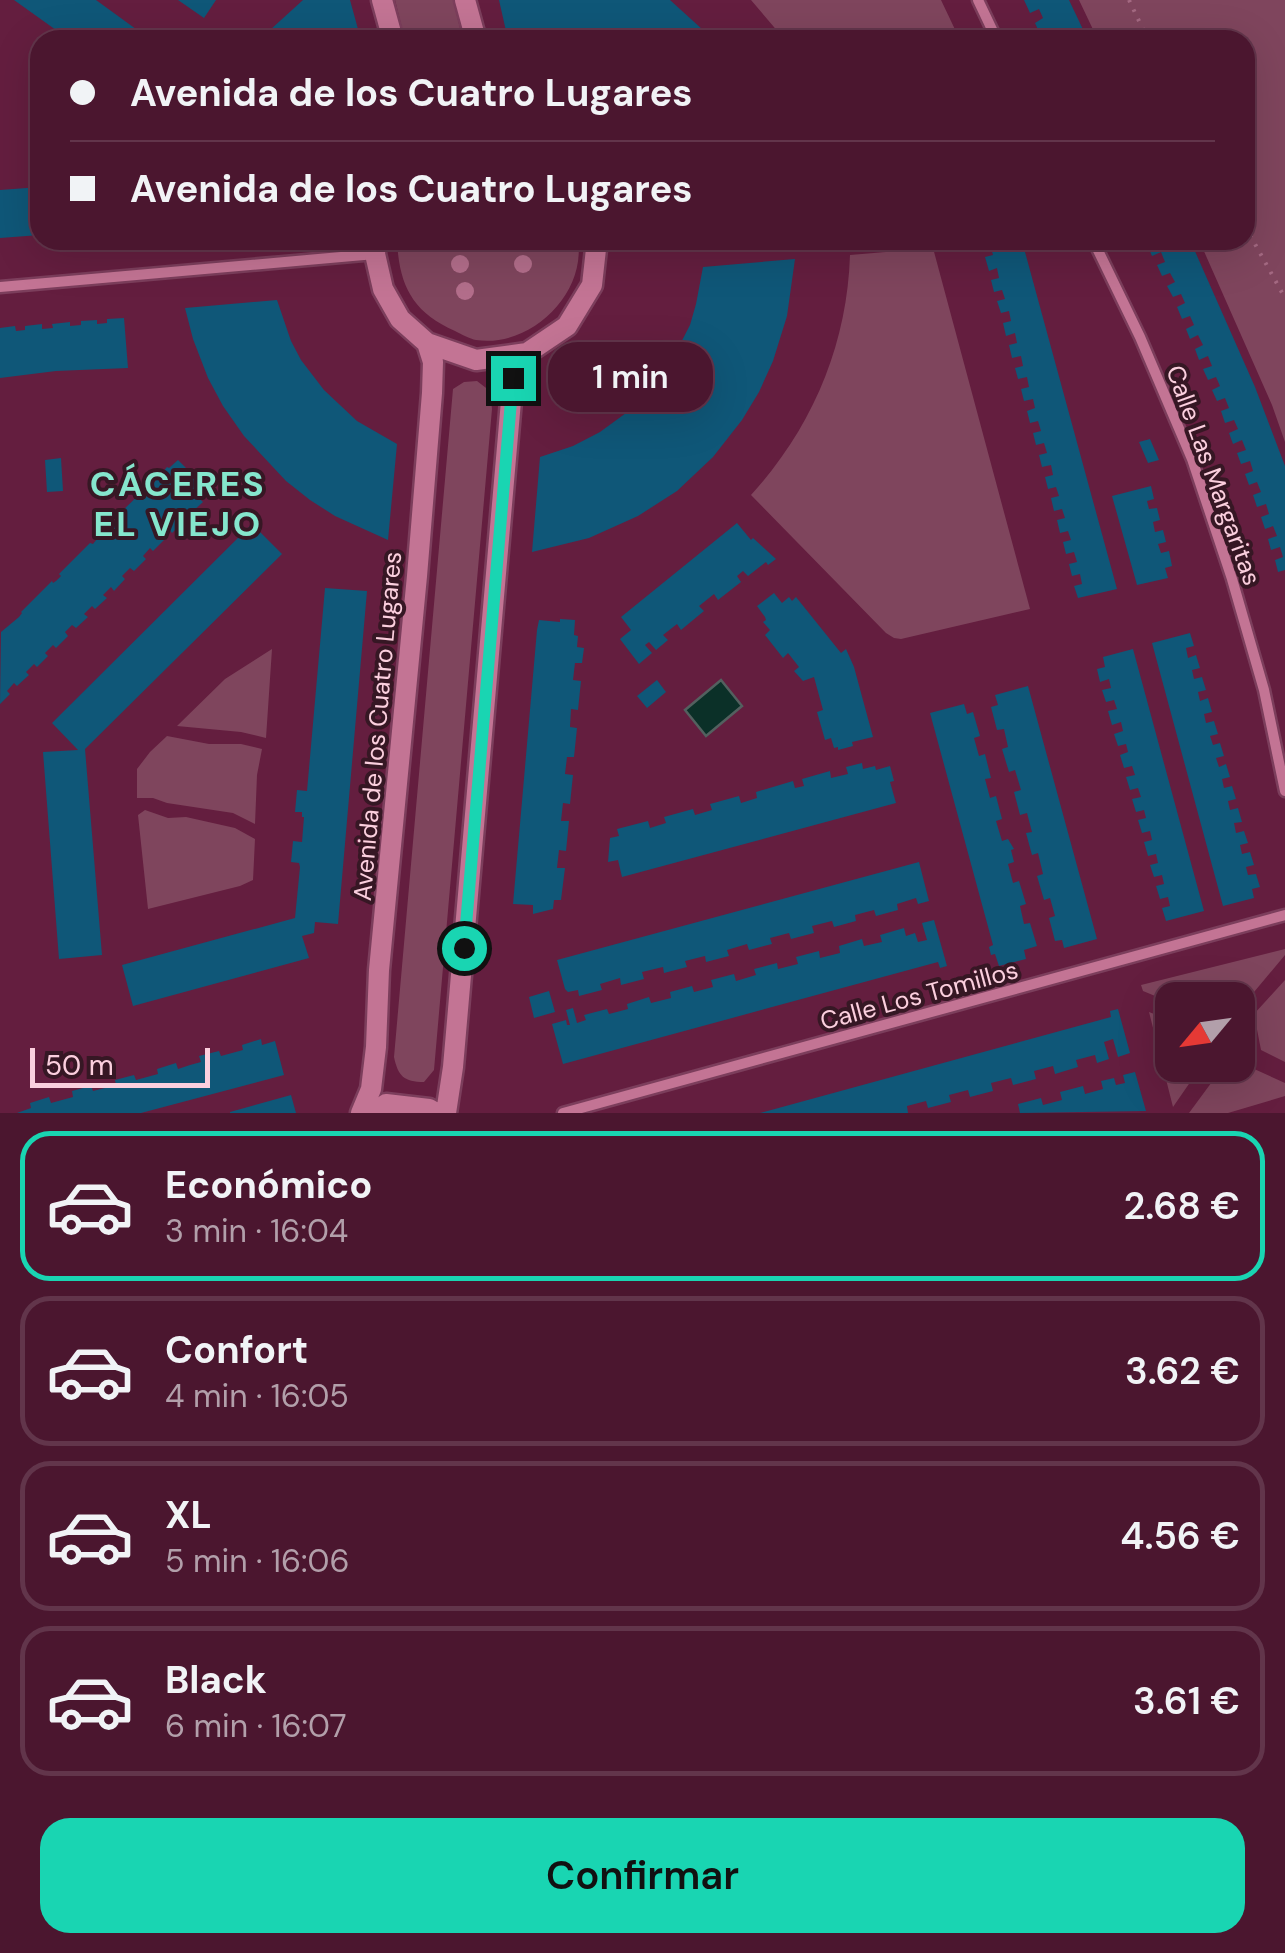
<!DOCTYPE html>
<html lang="es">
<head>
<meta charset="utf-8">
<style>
  :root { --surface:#4b162f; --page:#55233b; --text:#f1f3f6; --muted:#b29faa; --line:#62354b; --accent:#19d5b2 }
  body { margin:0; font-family:"DM Sans",sans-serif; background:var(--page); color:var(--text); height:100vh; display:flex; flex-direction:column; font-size:38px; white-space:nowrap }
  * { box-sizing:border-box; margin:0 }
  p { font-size:32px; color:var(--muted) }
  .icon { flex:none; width:55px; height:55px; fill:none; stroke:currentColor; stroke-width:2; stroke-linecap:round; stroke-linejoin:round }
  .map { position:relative; height:1113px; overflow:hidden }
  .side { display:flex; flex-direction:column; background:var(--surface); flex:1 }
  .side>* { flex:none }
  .hud { position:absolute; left:30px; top:30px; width:1225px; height:220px; border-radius:30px; box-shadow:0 10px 40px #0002,0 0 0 2px var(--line); display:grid; align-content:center; height:220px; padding:0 40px; background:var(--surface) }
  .needle { width:65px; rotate:241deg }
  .buttons { position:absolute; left:1155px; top:982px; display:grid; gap:20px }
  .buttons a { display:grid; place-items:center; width:100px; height:100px; border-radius:20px; background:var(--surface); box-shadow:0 10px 40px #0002,0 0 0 2px var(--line); font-size:50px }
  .scale { position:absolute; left:30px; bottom:25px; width:180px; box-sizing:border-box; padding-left:10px; border:5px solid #fbcfde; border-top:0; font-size:28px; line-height:35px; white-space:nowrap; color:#fbcfde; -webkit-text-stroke:8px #361724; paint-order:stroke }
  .end { position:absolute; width:45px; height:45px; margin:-22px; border:12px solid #19d5b2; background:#111; box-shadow:0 0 0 5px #111 }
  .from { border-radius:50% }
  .bubble { position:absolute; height:70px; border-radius:30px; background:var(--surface); box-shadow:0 10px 40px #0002,0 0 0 2px var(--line); font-size:32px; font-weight:600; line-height:70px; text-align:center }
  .hud b { display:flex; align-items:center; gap:35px; height:95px; font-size:38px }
  .hud b+b { border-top:2px solid var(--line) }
  .hud i { width:25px; height:25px; background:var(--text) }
  ul { padding:18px 0 0; list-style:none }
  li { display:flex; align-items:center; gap:30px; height:150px; margin:0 20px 15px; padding:0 20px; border:5px solid var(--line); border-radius:30px }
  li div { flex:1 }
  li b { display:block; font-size:38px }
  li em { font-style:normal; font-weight:600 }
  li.current { border-color:var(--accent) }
  li>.icon { width:90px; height:90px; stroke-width:1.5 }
  .primary-button { display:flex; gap:20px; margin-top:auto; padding:20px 40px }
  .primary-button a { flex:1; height:115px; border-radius:30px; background:var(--accent); color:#111; font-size:40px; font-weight:600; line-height:115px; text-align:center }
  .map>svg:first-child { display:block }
  .green { fill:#7f455d }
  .water { fill:#0b3028; stroke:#53605f; stroke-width:2.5 }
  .building { fill:#0f5778 }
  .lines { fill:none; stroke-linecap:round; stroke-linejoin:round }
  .street-casing { stroke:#7c3e5c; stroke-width:15 }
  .secondary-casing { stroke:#7c3e5c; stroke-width:25 }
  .path { stroke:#a46982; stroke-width:4; stroke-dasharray:2.5 8; stroke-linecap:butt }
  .street { stroke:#c37494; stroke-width:10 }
  .secondary { stroke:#c37494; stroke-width:20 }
  .tree { fill:#b36e8b }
  .route { stroke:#19d5b2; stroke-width:12 }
  .labels { text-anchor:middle; stroke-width:8; stroke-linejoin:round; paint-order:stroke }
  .street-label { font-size:25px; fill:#fbcfde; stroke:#361724 }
  .district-label { font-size:35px; font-weight:bold; letter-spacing:2.5px; fill:#85e6cd; stroke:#361724 }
</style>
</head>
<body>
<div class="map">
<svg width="1285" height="1113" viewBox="0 0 1285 1113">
  <rect width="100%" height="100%" fill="#641e3f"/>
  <!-- green -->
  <path class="green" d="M 395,0 L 453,0 L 463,40 L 405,40 Z
    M 751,0 L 941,0 L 960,40 L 785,40 Z
    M 1079,0 L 1285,0 L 1285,442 L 1272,405 L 1199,240 L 1245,240 L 1245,40 L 1098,40 Z
    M 397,240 L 578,240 C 586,294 531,348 476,340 C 470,339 461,334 455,331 C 412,312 399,285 397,240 Z
    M 933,248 L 1030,609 L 901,639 L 894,638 L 886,633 L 751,495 C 812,428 847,346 850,255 Z
    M 477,381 L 490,391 L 492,409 L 434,1070 L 424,1082 C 404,1082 398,1076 394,1057 L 453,389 L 464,382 Z
    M 272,649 L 266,738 L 241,732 L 177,726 L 225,679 Z
    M 167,736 L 209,744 L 241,744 L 262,749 L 257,775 L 255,824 L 233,813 L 167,803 L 153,798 L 137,798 L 137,769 L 150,752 Z
    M 145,810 L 168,818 L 186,817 L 235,828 L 255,839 L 253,880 L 240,886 L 148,909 L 138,815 Z
    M 1285,949 L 1285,955 L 1239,1010 L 1238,1000 L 1172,1000 L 1172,1003 L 1143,991 L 1141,985 Z
    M 1285,980 L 1285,1062 L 1261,1050 L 1254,1014 Z
    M 1149,1012 L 1172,1021 L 1172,1065 L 1202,1065 L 1173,1107 Z
    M 1252,1068 L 1285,1083 L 1285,1096 L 1228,1113 L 1189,1113 L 1217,1075 Z"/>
  <!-- water -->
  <path class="water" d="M 721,680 L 742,706 L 706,736 L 685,710 Z"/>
  <!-- building -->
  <path class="building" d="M 14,0 L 96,0 L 151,40 L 70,40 Z
    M 178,0 L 216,0 L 204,18 Z
    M 303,0 L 350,0 L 361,40 L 259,40 Z
    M 499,0 L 670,0 L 714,40 L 551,40 L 506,31 Z
    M 1024,0 L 1069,0 L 1088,40 L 1053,40 L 1048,29 L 1040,34 L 1035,23 L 1043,18 L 1039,9 L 1030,13 Z
    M 40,187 L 40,235 L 0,238 L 0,190 Z
    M 1155,240 L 1190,240 L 1255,387 L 1285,466 L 1285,570 L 1278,572 L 1275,560 L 1283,557 L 1280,547 L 1271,550 L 1268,539 L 1277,536 L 1273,526 L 1265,529 L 1261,517 L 1269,514 L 1266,504 L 1257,507 L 1253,495 L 1261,492 L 1257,482 L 1249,485 L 1245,474 L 1253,471 L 1250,461 L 1241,464 L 1237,453 L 1246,450 L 1242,440 L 1233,444 L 1229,433 L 1238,429 L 1234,420 L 1225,423 L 1221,411 L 1229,408 L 1225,398 L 1217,401 L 1212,390 L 1220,386 L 1216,377 L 1208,380 L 1203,369 L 1212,366 L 1208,356 L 1199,360 L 1195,349 L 1203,345 L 1198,335 L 1190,339 L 1186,329 L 1194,325 L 1190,316 L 1182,319 L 1177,307 L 1185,303 L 1181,294 L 1173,297 L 1167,286 L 1175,282 L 1170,273 L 1162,276 L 1157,265 L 1165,262 L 1161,252 L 1152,256 L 1148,246 L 1156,242 Z
    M 1022,241 L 1117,589 L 1078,598 L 1074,586 L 1082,584 L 1080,574 L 1072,576 L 1069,564 L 1077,562 L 1074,552 L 1066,554 L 1063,542 L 1071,540 L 1068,531 L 1060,533 L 1057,520 L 1065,518 L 1062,509 L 1054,511 L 1051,498 L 1059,496 L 1056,487 L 1048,489 L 1045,477 L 1053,475 L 1051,465 L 1042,467 L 1039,455 L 1047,453 L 1044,443 L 1036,445 L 1033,433 L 1041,431 L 1038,421 L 1030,423 L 1027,411 L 1035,408 L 1033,399 L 1024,401 L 1021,389 L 1029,387 L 1027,377 L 1018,379 L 1015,368 L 1023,366 L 1021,356 L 1012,358 L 1009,345 L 1017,343 L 1015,333 L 1006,336 L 1003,323 L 1011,321 L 1009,311 L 1001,313 L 997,301 L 1005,299 L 1002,290 L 994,292 L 991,280 L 999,278 L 997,268 L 989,271 L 985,257 L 993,255 L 990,244 Z
    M 795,259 L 787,316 L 773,361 L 759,392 L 742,420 L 713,457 L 677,491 L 638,516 L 589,538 L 532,552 L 540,457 L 573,446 L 600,432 L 626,413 L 652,388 L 673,358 L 690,325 L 696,304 L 703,267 Z
    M 277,300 L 291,341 L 301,360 L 324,390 L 357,421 L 397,444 L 388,540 L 335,516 L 310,500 L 286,481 L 244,436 L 223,406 L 208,378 L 193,339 L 185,308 Z
    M 124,318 L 128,368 L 56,371 L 0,378 L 0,328 L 15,326 L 16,331 L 25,330 L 25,326 L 42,324 L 42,329 L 53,328 L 52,324 L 70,322 L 70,326 L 81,325 L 81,321 L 97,320 L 97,324 L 107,323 L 107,319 Z
    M 1150,439 L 1159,460 L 1148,463 L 1139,442 Z
    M 61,458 L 63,491 L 47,492 L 45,460 Z
    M 178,460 L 208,490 L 200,499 L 203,502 L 191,513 L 188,510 L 181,518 L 184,521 L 172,533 L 169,529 L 161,537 L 164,540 L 153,551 L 150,548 L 143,556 L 146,559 L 134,571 L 130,568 L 122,576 L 125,579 L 114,591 L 111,587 L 103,595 L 107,598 L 95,609 L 92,606 L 84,614 L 88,617 L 76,628 L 72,625 L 65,632 L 68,636 L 56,648 L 53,645 L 45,653 L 48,656 L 37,667 L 34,664 L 26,672 L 29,675 L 17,686 L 14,683 L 7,691 L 10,694 L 0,704 L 1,632 L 19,617 L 22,613 L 21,612 L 52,581 L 53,583 L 56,581 L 61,576 L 59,574 L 90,543 L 93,544 L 108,525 L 112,525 L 119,518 L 117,516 L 148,486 L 150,487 L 152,485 L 167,467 L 169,468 Z
    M 1151,486 L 1154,499 L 1147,501 L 1149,509 L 1157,508 L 1160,520 L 1153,522 L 1155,532 L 1163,530 L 1166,542 L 1158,544 L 1161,553 L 1169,551 L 1172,566 L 1165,568 L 1168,578 L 1137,585 L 1112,496 Z
    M 737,523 L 751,540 L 753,538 L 776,559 L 768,565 L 766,562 L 748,576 L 743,571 L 737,576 L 741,582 L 718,600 L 714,594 L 699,606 L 704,611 L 681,630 L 677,624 L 663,635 L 668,640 L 656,650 L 649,642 L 645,645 L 652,653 L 639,664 L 620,639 L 631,630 L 621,617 Z
    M 252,524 L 282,554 L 85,749 L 102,955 L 59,959 L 43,752 L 78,750 L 52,723 Z
    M 325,588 L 367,591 L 338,924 L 315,922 L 314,933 L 302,936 L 309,958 L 133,1006 L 122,965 L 295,918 L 300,867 L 299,863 L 291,862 L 293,841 L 302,842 L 304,817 L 302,817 L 302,812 L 295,812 L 297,790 L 307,791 Z
    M 774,593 L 782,603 L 789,597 L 792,601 L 796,597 L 841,653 L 846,649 L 854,667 L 873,737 L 852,742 L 853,746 L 838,750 L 838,747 L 834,748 L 831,738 L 825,740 L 817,712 L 823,710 L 814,677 L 803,681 L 794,671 L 799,667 L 788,653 L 783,658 L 765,635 L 770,630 L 763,622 L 766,620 L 765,617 L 757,606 Z
    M 560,619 L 575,620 L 574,635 L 578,636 L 577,647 L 584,648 L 582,663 L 575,663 L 573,680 L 581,681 L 578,710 L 571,709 L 570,727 L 577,728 L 574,757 L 567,757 L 565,774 L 573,775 L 570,804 L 563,803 L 561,821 L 569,821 L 566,851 L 559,850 L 557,868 L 565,868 L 561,900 L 554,900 L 553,909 L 533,914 L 533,905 L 513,904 L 537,630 L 539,620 L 560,622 Z
    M 1190,633 L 1194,646 L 1186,648 L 1188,658 L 1196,655 L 1200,668 L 1192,670 L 1194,679 L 1202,677 L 1206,690 L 1198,692 L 1200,701 L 1208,698 L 1212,712 L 1204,714 L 1206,723 L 1214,721 L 1218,734 L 1210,736 L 1213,745 L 1220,743 L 1224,756 L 1216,758 L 1219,767 L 1226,764 L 1230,777 L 1222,779 L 1224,788 L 1232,786 L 1236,799 L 1228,801 L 1230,810 L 1238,808 L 1242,822 L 1234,823 L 1236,833 L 1244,831 L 1248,843 L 1240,845 L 1242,854 L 1250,852 L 1254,865 L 1246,867 L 1248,875 L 1256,874 L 1260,887 L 1252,889 L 1254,898 L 1223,906 L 1152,643 Z
    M 1133,649 L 1204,911 L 1166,921 L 1162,908 L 1170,906 L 1168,897 L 1160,899 L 1156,886 L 1164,884 L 1162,875 L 1154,877 L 1150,865 L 1158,863 L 1156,854 L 1148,856 L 1144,842 L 1152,840 L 1150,831 L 1142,833 L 1138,820 L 1146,818 L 1144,810 L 1136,812 L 1132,799 L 1141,797 L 1138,788 L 1130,790 L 1126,777 L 1135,775 L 1132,766 L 1124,768 L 1120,755 L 1128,752 L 1126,744 L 1118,746 L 1114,734 L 1123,731 L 1121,722 L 1112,725 L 1108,711 L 1117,709 L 1114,700 L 1106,702 L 1102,690 L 1111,688 L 1109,679 L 1100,682 L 1097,669 L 1105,667 L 1103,657 Z
    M 657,680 L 666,692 L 647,708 L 637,696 Z
    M 1028,686 L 1097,939 L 1064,948 L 1062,940 L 1055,941 L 1049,918 L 1055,916 L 1050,898 L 1044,900 L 1037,876 L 1043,874 L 1038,853 L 1032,855 L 1026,833 L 1032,832 L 1027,813 L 1020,815 L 1014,792 L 1021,790 L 1015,770 L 1009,772 L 1002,749 L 1008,747 L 1004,729 L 997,730 L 991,707 L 998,705 L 995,695 Z
    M 964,704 L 967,714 L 973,712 L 980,736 L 974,738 L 979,756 L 985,754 L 991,778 L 985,779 L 990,798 L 996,796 L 1002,819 L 996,821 L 1002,841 L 1008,839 L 1014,849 L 1011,850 L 1014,862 L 1008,864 L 1013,883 L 1019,881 L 1026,904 L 1020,906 L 1024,924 L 1030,923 L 1037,946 L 1024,950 L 1026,959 L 999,966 L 995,954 L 991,955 L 989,947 L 993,945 L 930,713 Z
    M 862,763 L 863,769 L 875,766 L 876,770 L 890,766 L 894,781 L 890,782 L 896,803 L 622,877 L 618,860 L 608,862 L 610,838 L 619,836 L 617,829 L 648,821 L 650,828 L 666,823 L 664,817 L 693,809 L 695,815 L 712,810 L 710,804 L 739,796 L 741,803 L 757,798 L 756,792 L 793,781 L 795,788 L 804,786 L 802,779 L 830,771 L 831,778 L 848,774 L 846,767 Z
    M 919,862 L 929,901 L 918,904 L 916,898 L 897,904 L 898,910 L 876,916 L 874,910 L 855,915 L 856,921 L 834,927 L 832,921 L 812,926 L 814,933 L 791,939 L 789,933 L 770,938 L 772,944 L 749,950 L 747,944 L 727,950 L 729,956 L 706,962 L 705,956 L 685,961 L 687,967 L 664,973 L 663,967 L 642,972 L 644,979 L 621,985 L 620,978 L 600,984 L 602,990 L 579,996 L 578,990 L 568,992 L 565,989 L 557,960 Z
    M 934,920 L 947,966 L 940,968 L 938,962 L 563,1064 L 552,1024 L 566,1020 L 567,1025 L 570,1025 L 566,1010 L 573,1008 L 577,1023 L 586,1020 L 584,1015 L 607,1009 L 609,1014 L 628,1009 L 627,1004 L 649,997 L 651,1003 L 671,998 L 670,992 L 692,986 L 694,992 L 713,987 L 711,980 L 734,974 L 736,981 L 756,975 L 754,969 L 777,963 L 778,969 L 798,964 L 796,957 L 819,951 L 820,958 L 840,953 L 839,946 L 862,939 L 864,946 L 882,942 L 880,935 L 904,928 L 906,936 L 915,933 L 918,942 L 927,940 L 922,923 Z
    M 549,991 L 555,1012 L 534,1018 L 529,997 Z
    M 1118,1009 L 1130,1053 L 1118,1057 L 1113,1039 L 1104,1042 L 1109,1059 L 1097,1063 L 1095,1055 L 1076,1060 L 1078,1067 L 1055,1074 L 1053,1066 L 1034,1071 L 1036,1079 L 1013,1085 L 1011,1078 L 991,1083 L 993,1091 L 970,1097 L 968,1090 L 949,1095 L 951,1102 L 928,1108 L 926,1101 L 907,1106 L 908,1113 L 760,1113 L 1111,1017 L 1110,1011 Z
    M 261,1039 L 262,1045 L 275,1041 L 284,1075 L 141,1113 L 17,1113 L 31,1108 L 30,1103 L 49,1097 L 51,1103 L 73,1097 L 72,1091 L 91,1086 L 93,1091 L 105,1088 L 116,1085 L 115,1080 L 134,1075 L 136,1080 L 158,1074 L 157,1069 L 176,1063 L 178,1069 L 190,1065 L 201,1062 L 199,1056 L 219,1051 L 221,1056 L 243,1050 L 242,1045 Z
    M 1135,1072 L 1146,1111 L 1020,1113 L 1018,1104 L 1041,1098 L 1043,1105 L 1062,1100 L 1060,1092 L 1083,1086 L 1085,1094 L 1103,1089 L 1101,1081 L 1114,1078 L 1116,1085 L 1125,1083 L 1123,1075 Z
    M 291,1095 L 296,1113 L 230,1113 L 230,1112 Z"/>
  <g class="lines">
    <defs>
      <path id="street" d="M 978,0 L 997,40
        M 1093,240 L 1140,337 L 1192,459 L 1232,579 L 1264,690 L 1285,791
        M 0,287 L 375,254
        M 563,1113 L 1285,915"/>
      <path id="secondary" d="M 382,0 L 393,40
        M 465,0 L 476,40
        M 376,240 L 375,254 L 383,289 L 400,319 L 427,343 L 476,360 L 527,353 L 567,326 L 592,285 L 597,240
        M 361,1113 L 371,1089 L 376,1047 L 379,970 L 417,576 L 432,393 L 433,362 L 427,343
        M 375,1113 L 386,1104 L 429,1109 L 436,1113
        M 446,1113 L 453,1067 L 513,378 L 527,353"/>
    </defs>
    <!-- street casing -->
    <use href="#street" class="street-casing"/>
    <!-- secondary casing -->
    <use href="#secondary" class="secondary-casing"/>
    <!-- path -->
    <path class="path" d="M 1129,0 L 1148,40
      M 1245,226 L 1285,298"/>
    <!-- street -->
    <use href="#street" class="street"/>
    <!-- secondary -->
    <use href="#secondary" class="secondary"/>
  </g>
  <!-- trees -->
  <g class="tree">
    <circle cx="460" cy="264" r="9"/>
    <circle cx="523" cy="264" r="9"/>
    <circle cx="465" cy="291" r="9"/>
  </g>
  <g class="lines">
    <!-- route -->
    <path class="route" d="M 464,948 L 513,378"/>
  </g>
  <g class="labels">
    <!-- street labels -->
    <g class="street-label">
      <text transform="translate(1214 475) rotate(70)" y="9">Calle Las Margaritas</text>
      <text transform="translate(377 726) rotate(-85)" y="9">Avenida de los Cuatro Lugares</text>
      <text transform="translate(919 995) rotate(-15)" y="9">Calle Los Tomillos</text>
    </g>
    <!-- district labels -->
    <g class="district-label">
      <text x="178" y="496">CÁCERES<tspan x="178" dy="40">EL VIEJO</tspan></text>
    </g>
  </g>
</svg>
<div class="buttons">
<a><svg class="needle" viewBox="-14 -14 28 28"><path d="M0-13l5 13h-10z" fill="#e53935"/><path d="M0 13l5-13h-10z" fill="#b29faa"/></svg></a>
</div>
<div class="scale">50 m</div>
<i class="end from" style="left:464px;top:948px"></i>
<i class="end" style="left:513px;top:378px"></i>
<div class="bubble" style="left:548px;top:342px;width:165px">1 min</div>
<div class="hud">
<b><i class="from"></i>Avenida de los Cuatro Lugares</b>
<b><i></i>Avenida de los Cuatro Lugares</b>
</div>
</div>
<section class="side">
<ul>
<li class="current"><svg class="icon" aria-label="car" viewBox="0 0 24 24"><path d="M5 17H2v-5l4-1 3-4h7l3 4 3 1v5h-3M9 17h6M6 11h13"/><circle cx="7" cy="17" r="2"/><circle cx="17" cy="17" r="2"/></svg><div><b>Económico</b><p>3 min · 16:04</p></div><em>2.68 €</em></li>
<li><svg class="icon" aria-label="car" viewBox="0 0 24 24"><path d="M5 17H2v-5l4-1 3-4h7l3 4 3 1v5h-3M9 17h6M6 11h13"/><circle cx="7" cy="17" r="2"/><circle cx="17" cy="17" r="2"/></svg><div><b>Confort</b><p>4 min · 16:05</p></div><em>3.62 €</em></li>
<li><svg class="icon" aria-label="car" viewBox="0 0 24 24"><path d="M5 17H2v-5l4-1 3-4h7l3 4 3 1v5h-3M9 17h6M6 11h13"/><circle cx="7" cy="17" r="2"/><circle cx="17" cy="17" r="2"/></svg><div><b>XL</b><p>5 min · 16:06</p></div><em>4.56 €</em></li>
<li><svg class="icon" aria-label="car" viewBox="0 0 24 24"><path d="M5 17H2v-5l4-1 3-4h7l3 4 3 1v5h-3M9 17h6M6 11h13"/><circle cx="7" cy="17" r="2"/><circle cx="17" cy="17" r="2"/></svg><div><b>Black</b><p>6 min · 16:07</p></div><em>3.61 €</em></li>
</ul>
<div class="primary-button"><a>Confirmar</a></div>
</section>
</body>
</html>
